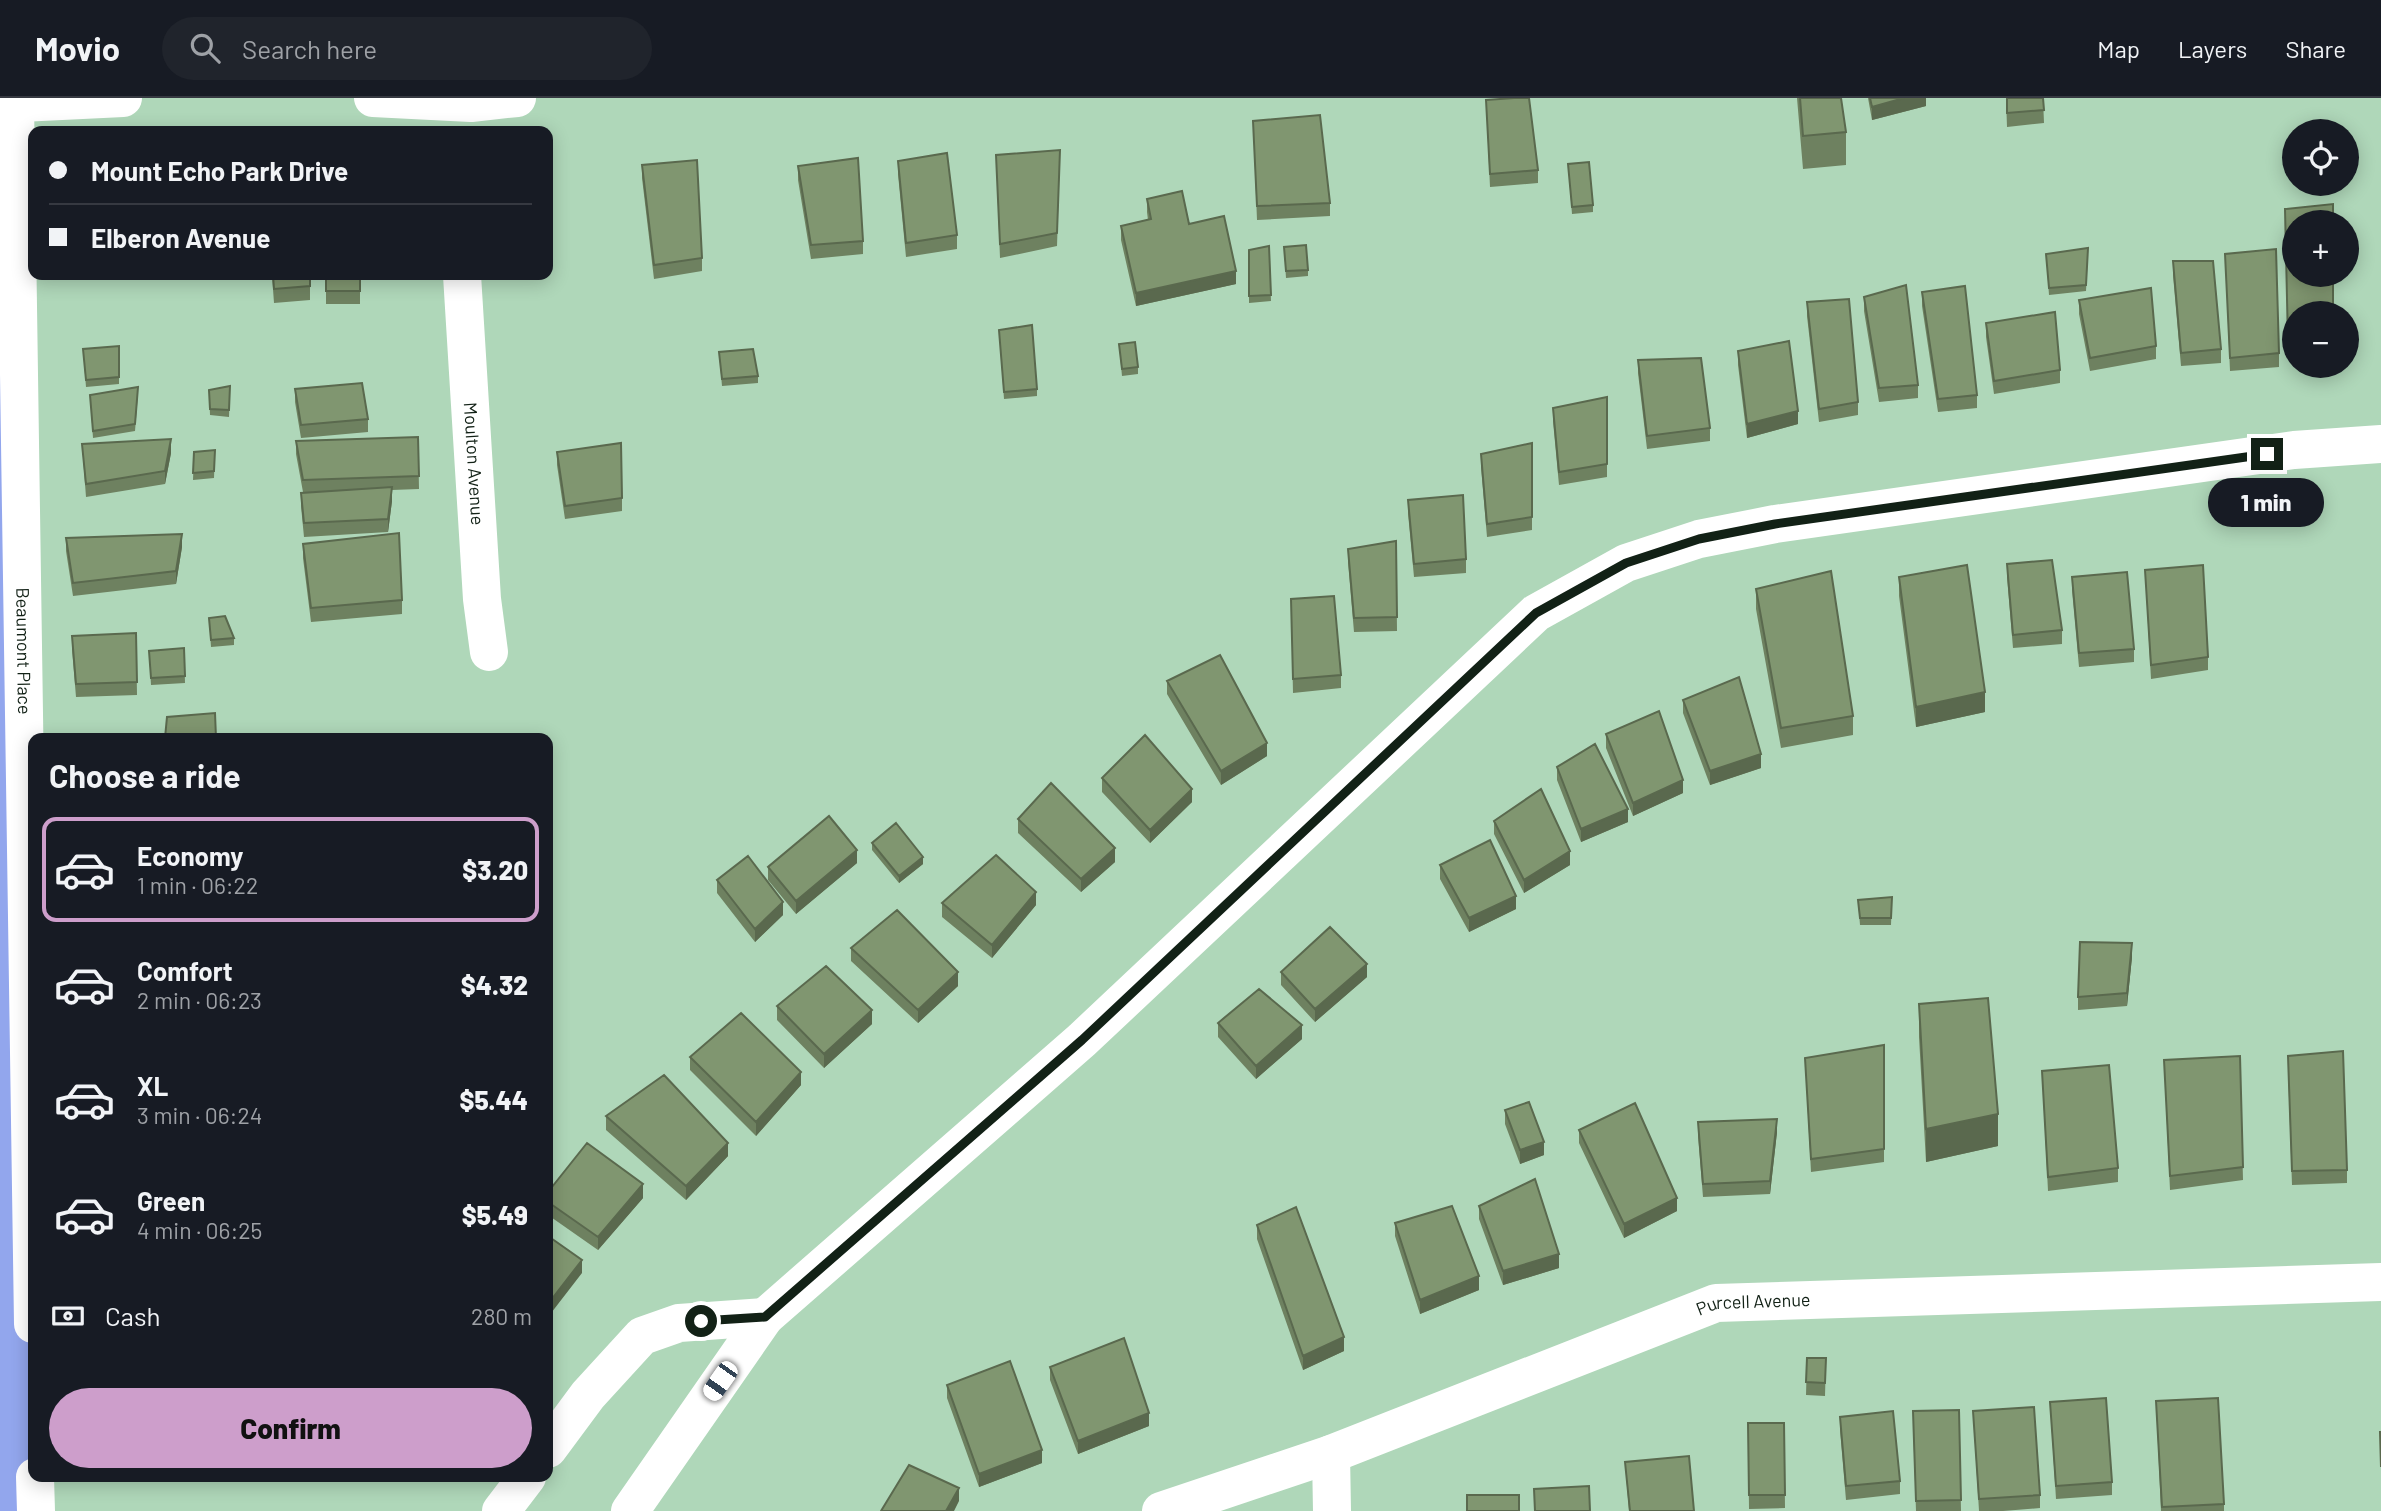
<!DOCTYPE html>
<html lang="en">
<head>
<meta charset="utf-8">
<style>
  :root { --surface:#171b24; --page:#20242c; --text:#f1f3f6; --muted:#9ea1a6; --line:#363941; --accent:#cd9ecb }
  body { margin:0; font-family:Barlow,sans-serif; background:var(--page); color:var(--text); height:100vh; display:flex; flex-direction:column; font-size:26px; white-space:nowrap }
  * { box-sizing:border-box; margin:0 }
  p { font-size:23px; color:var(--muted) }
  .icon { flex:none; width:38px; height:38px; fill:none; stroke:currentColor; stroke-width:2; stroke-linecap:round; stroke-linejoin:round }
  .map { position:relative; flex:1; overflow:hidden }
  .side { position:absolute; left:28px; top:635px; width:525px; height:749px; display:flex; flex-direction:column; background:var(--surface); border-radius:14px; box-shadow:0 4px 18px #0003 }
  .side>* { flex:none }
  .hud { position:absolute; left:28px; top:28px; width:525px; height:154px; border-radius:14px; box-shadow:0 4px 18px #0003; display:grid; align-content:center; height:154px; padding:0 21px; background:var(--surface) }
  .buttons { position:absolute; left:2282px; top:21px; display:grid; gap:14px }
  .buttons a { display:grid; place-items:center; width:77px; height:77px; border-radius:50%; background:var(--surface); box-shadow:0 4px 18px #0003; font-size:35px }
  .end { position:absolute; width:32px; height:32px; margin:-16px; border:9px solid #122116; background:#fff; box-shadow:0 0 0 4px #fff }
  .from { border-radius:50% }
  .bubble { position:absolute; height:49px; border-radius:24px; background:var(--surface); box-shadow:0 4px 18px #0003; font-size:23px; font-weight:800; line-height:49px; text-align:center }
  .car { position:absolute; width:21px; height:42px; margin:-21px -10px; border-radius:9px; box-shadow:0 0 5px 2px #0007; background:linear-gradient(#fff 24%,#345 0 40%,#fff 0 76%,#345 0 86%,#fff 0) }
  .hud b { display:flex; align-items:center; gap:24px; height:66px; font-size:26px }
  .hud b+b { border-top:2px solid var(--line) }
  .hud i { width:18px; height:18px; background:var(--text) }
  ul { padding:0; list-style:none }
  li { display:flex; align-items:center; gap:21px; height:105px; margin:0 14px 10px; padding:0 7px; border:4px solid transparent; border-radius:14px }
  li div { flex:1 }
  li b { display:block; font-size:26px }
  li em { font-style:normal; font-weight:800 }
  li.selected { border-color:var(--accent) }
  li>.icon { width:63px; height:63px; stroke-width:1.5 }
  h2 { padding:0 21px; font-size:32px; line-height:84px }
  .pay { display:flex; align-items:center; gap:18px; height:77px; padding:0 21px; font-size:26px }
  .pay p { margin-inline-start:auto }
  .button { display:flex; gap:14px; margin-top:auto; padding:14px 21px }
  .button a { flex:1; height:80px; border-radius:42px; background:var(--accent); color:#111; font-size:28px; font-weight:800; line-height:80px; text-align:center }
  header { display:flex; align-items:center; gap:42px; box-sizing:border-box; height:98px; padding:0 35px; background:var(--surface); border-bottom:2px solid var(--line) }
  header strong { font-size:33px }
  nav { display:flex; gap:38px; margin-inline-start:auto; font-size:24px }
  .search { width:490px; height:63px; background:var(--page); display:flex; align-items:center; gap:18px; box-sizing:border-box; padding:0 24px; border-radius:38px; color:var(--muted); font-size:26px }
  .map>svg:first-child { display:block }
  .green { fill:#92a6ed }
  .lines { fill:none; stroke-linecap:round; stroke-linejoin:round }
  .street { stroke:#fff; stroke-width:38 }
  .secondary { stroke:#fff; stroke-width:38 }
  .wall { fill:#6e8160 }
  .shaded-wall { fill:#5a694e }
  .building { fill:#809670; stroke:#5a694e; stroke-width:2 }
  .route { stroke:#122116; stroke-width:9 }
  .labels { text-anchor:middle; stroke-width:7; stroke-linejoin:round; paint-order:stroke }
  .street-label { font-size:18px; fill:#122116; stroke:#afd7b9 }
</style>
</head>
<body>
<header>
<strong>Movio</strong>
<div class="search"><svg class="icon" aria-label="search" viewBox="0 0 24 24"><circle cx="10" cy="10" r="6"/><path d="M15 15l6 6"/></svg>Search here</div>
<nav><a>Map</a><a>Layers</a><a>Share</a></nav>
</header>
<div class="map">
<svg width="2381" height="1413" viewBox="0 0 2381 1413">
  <rect width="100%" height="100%" fill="#afd7b9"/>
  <!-- green -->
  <path class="green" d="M 0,0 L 33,1226 L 36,1413 L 0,1413 Z"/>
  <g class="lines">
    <!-- street -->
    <g class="street">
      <path d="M 373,0 L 471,5 L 517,0"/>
      <path id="s1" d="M 15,5 L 33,1226"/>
      <path d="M 0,6 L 123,0"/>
      <path id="s2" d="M 462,177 L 482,501 L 489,554"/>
      <path d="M 548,1351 L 588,1297 L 642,1238 L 679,1225 L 765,1219"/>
      <path d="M 1331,1356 L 1332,1413"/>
      <path d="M 35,1379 L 36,1413"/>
      <path d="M 501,1413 L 527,1379"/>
      <path id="s3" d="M 1161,1413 L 1331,1356 L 1716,1205 L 2381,1184"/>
    </g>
    <!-- secondary -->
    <path class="secondary" d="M 630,1413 L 765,1219 L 1082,942 L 1536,515 L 1626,465 L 1699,441 L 1775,426 L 2294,352 L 2381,346"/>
  </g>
  <!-- wall -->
  <path class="wall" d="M 1797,0 L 1841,0 L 1846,34 L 1846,67 L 1803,71 Z
    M 1868,0 L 1926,0 L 1926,8 L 1872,22 Z
    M 2006,0 L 2043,0 L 2044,25 L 2007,29 Z
    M 1486,2 L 1538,72 L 1538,85 L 1490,89 Z
    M 1253,23 L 1330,105 L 1330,118 L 1257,122 Z
    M 1060,52 L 1057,148 L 1000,160 L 996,57 Z
    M 898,63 L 957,137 L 957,151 L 906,159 L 898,76 Z
    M 1568,66 L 1593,107 L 1593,114 L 1572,116 Z
    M 642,67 L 702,160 L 702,173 L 654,181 L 642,80 Z
    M 798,68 L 863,143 L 863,156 L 811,161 L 798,82 Z
    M 1147,101 L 1236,186 L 1136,208 L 1121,142 L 1121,128 L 1148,122 L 1147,114 Z
    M 2285,111 L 2294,215 L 2294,258 L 2288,259 Z
    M 1269,148 L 1271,203 L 1249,205 L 1249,152 Z
    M 1284,149 L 1308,172 L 1308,178 L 1286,180 Z
    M 2046,156 L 2088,156 L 2086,193 L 2049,197 Z
    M 2225,156 L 2279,255 L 2279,269 L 2230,273 Z
    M 2173,163 L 2221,251 L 2221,265 L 2181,268 L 2173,177 Z
    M 272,177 L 310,177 L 310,202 L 274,205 Z
    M 326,177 L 360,177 L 360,206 L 326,206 Z
    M 1922,194 L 1977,297 L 1977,310 L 1938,314 L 1922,208 Z
    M 1864,199 L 1918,287 L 1918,300 L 1879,304 L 1864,213 Z
    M 2079,202 L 2156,248 L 2156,261 L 2090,273 L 2079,216 Z
    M 1807,204 L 1858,304 L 1858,317 L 1819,324 L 1807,218 Z
    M 1986,225 L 2060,272 L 2060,285 L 1994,296 L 1986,239 Z
    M 999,232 L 1037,291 L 1037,298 L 1004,301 Z
    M 1119,246 L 1138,269 L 1138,276 L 1122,278 Z
    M 119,248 L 119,286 L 86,289 L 83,251 Z
    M 1738,253 L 1798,326 L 1747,340 L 1738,267 Z
    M 719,254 L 758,278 L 758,285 L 722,288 Z
    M 1638,262 L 1710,330 L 1710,343 L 1647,351 L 1638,275 Z
    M 230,288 L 229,319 L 210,317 L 209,292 Z
    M 295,291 L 368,321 L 368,334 L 301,340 L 295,304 Z
    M 138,296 L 135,333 L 93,340 L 90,297 Z
    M 1607,299 L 1607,379 L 1559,387 L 1553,323 L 1553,310 Z
    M 418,339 L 419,391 L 392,392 L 392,403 L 388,434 L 304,439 L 301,408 L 301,395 L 303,394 L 296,356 L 296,343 Z
    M 1532,345 L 1532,432 L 1487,439 L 1481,369 L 1481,356 Z
    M 82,346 L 171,355 L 165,386 L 86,399 Z
    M 215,352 L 214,380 L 193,382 L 194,354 Z
    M 557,354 L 622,400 L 622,413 L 565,421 L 557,367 Z
    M 1408,402 L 1466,461 L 1466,475 L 1414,479 L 1408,415 Z
    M 66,440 L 182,449 L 176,486 L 73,498 L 66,453 Z
    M 1396,443 L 1397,533 L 1354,534 L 1348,464 L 1348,451 Z
    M 303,446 L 402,502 L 402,516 L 311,524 L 303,460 Z
    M 2007,466 L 2062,532 L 2062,546 L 2013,550 L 2007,479 Z
    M 2145,472 L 2208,559 L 2208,572 L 2151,581 Z
    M 1899,479 L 1985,614 L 1916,629 L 1899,498 Z
    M 2072,479 L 2134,551 L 2134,564 L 2079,569 L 2072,492 Z
    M 1756,491 L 1853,618 L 1853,637 L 1781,650 L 1756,511 Z
    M 1291,501 L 1341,577 L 1341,590 L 1293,595 Z
    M 209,520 L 234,540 L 234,547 L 211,549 Z
    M 136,535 L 137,597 L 76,599 L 72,551 L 72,538 Z
    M 184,550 L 185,585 L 151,587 L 149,553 Z
    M 1167,583 L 1267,658 L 1221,687 L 1167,596 Z
    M 1683,602 L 1761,670 L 1710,687 L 1683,615 Z
    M 1606,636 L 1683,695 L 1633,718 L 1606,650 Z
    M 1557,669 L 1628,724 L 1581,744 L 1557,682 Z
    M 1102,680 L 1192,704 L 1150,745 L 1102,694 Z
    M 1018,721 L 1115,764 L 1081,794 L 1018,735 Z
    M 1494,723 L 1570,767 L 1524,795 L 1494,736 Z
    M 872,745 L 923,766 L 899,785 L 872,752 Z
    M 857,765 L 796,816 L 768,782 L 768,769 Z
    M 1440,767 L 1516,811 L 1469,834 L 1440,781 Z
    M 717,782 L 783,817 L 755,844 L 717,795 Z
    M 1892,799 L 1891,827 L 1860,827 L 1858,802 Z
    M 942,805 L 1036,807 L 992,860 L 942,819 Z
    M 851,850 L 958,888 L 918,925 L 851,863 Z
    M 2132,859 L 2127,908 L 2078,912 L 2078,899 Z
    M 1281,874 L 1367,879 L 1315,924 L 1281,887 Z
    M 1919,906 L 1998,1048 L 1926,1064 L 1919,939 Z
    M 777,908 L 872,926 L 824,970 L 777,922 Z
    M 1218,925 L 1302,941 L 1256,981 L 1218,939 Z
    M 1884,947 L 1884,1064 L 1811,1074 L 1805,960 Z
    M 2240,958 L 2243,1082 L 2170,1092 L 2164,962 Z
    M 690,959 L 801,987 L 756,1038 L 690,972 Z
    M 2288,971 L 2347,1072 L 2347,1085 L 2292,1087 Z
    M 2042,973 L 2118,1070 L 2118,1084 L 2048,1093 Z
    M 1505,1012 L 1544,1057 L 1520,1066 L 1505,1026 Z
    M 606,1018 L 728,1058 L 686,1102 L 606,1032 Z
    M 1698,1024 L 1777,1034 L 1770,1096 L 1703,1099 L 1698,1038 Z
    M 1579,1032 L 1677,1113 L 1624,1140 L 1579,1045 Z
    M 548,1094 L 643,1100 L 598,1152 L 548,1117 Z
    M 1479,1108 L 1559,1170 L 1503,1187 L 1479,1121 Z
    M 1395,1125 L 1479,1192 L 1420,1216 L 1395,1138 Z
    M 1257,1127 L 1344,1253 L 1303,1272 L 1257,1141 Z
    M 1807,1260 L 1826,1260 L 1825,1298 L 1806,1297 Z
    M 1050,1269 L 1149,1328 L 1078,1356 L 1050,1282 Z
    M 947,1287 L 1042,1365 L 979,1389 L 947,1300 Z
    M 2156,1303 L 2224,1406 L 2224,1413 L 2161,1413 Z
    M 2050,1304 L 2112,1384 L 2112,1397 L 2056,1401 Z
    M 1959,1312 L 1961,1413 L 1916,1413 L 1913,1326 Z
    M 1973,1313 L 2040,1397 L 2040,1410 L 2003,1413 L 1979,1413 Z
    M 1840,1319 L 1900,1383 L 1900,1396 L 1846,1402 L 1840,1332 Z
    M 1748,1325 L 1784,1325 L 1785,1410 L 1749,1411 Z
    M 1625,1364 L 1694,1413 L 1629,1413 Z"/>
  <!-- shaded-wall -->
  <path class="shaded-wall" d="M 1904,0 L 1926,0 L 1926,8 L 1872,22 L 1872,9 Z
    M 1236,173 L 1236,186 L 1136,208 L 1136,195 Z
    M 1798,313 L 1798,326 L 1747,340 L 1747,326 Z
    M 171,341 L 171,355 L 165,386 L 165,373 Z
    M 392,389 L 392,403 L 388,434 L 388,421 Z
    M 182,436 L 182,449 L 176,486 L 176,473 Z
    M 1985,594 L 1985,614 L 1916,629 L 1916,609 Z
    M 1267,645 L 1267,658 L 1221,687 L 1221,673 Z
    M 1761,656 L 1761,670 L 1710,687 L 1710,673 Z
    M 1683,682 L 1683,695 L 1633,718 L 1633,705 Z
    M 1192,691 L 1192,704 L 1150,745 L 1150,732 Z
    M 1628,711 L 1628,724 L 1581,744 L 1581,731 Z
    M 1115,750 L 1115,764 L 1081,794 L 1081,781 Z
    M 857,752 L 857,765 L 796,816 L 796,803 Z
    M 1570,753 L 1570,767 L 1524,795 L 1524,782 Z
    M 923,759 L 923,766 L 899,785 L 899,778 Z
    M 1036,794 L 1036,807 L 992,860 L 992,847 Z
    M 1516,798 L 1516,811 L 1469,834 L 1469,820 Z
    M 783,804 L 783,817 L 755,844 L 755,831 Z
    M 2132,845 L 2132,859 L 2127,908 L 2127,895 Z
    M 1367,866 L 1367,879 L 1315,924 L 1315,911 Z
    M 958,874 L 958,888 L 918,925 L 918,912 Z
    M 872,912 L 872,926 L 824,970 L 824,956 Z
    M 1302,927 L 1302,941 L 1256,981 L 1256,968 Z
    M 801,974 L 801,987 L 756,1038 L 756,1024 Z
    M 1998,1016 L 1998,1048 L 1926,1064 L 1926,1031 Z
    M 1777,1021 L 1777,1034 L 1770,1096 L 1770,1083 Z
    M 1544,1044 L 1544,1057 L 1520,1066 L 1520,1052 Z
    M 728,1045 L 728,1058 L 686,1102 L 686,1088 Z
    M 643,1086 L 643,1100 L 598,1152 L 598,1139 Z
    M 1677,1100 L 1677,1113 L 1624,1140 L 1624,1126 Z
    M 1559,1156 L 1559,1170 L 1503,1187 L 1503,1173 Z
    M 582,1162 L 582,1175 L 548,1219 L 548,1206 Z
    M 1479,1178 L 1479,1192 L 1420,1216 L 1420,1202 Z
    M 1344,1239 L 1344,1253 L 1303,1272 L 1303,1258 Z
    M 1149,1315 L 1149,1328 L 1078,1356 L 1078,1343 Z
    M 1042,1352 L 1042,1365 L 979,1389 L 979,1376 Z
    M 959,1390 L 959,1403 L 954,1413 L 946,1413 Z"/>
  <!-- building -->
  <path class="building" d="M 1514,0 L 1529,0 L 1538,72 L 1490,76 L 1486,2 Z
    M 1800,0 L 1841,0 L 1846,34 L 1803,38 Z
    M 1870,0 L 1904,0 L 1872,9 Z
    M 2007,0 L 2043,0 L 2044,12 L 2007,15 Z
    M 1320,17 L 1330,105 L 1257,108 L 1253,23 Z
    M 1060,52 L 1057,135 L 1000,146 L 996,57 Z
    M 947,55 L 957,137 L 906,145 L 898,63 Z
    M 858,60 L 863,143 L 811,147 L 798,68 Z
    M 697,62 L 702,160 L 654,167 L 642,67 Z
    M 1589,64 L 1593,107 L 1572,109 L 1568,66 Z
    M 1182,93 L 1189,126 L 1224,118 L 1236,173 L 1136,195 L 1121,128 L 1151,121 L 1147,101 Z
    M 2333,106 L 2333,124 L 2294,124 L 2294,177 L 2333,177 L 2333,215 L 2294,215 L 2294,245 L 2288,245 L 2285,111 Z
    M 1306,147 L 1308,172 L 1286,173 L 1284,149 Z
    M 1269,148 L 1271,197 L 1249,198 L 1249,152 Z
    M 2088,150 L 2086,187 L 2049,190 L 2046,156 Z
    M 2276,151 L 2279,255 L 2230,260 L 2225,156 Z
    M 2173,163 L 2213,163 L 2221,251 L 2181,255 Z
    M 273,177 L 310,177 L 310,188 L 274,191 Z
    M 326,177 L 360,177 L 360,193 L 326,193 Z
    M 1906,187 L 1918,287 L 1879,290 L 1864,199 Z
    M 1965,188 L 1977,297 L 1938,301 L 1922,194 Z
    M 2151,190 L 2156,248 L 2090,260 L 2079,202 Z
    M 1849,201 L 1858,304 L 1819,311 L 1807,204 Z
    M 2055,214 L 2060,272 L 1994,283 L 1986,225 Z
    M 1032,227 L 1037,291 L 1004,294 L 999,232 Z
    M 1789,243 L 1798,313 L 1747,326 L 1738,253 Z
    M 1135,244 L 1138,269 L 1122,271 L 1119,246 Z
    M 119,248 L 119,279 L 86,282 L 83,251 Z
    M 753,251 L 758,278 L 722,281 L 719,254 Z
    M 1701,260 L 1710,330 L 1647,338 L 1638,262 Z
    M 362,285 L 368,321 L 301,327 L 295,291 Z
    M 230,288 L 229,312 L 210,311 L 209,292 Z
    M 138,289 L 135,326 L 93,333 L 90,297 Z
    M 1607,299 L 1607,366 L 1559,374 L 1553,310 Z
    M 418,339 L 419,378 L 303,382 L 296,343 Z
    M 171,341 L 165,373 L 86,386 L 82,346 Z
    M 621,345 L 622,400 L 565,408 L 557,354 Z
    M 1532,345 L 1532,419 L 1487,426 L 1481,356 Z
    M 215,352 L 214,373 L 193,375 L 194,354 Z
    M 392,389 L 388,421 L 304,425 L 301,395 Z
    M 1463,397 L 1466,461 L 1414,466 L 1408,402 Z
    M 399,435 L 402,502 L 311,510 L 303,446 Z
    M 182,436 L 176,473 L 73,485 L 66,440 Z
    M 1396,443 L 1397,519 L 1354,520 L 1348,451 Z
    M 2052,462 L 2062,532 L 2013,537 L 2007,466 Z
    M 1967,467 L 1985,594 L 1916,609 L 1899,479 Z
    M 2203,467 L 2208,559 L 2151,567 L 2145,472 Z
    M 1831,473 L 1853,618 L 1781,630 L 1756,491 Z
    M 2127,474 L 2134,551 L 2079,555 L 2072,479 Z
    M 1334,498 L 1341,577 L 1293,581 L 1291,501 Z
    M 225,518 L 234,540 L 211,542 L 209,520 Z
    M 136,535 L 137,584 L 76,586 L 72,538 Z
    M 184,550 L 185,578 L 151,580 L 149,553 Z
    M 1220,557 L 1267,645 L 1221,673 L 1167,583 Z
    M 1739,579 L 1761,656 L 1710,673 L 1683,602 Z
    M 1659,613 L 1683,682 L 1633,705 L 1606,636 Z
    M 215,615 L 216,640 L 165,640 L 167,619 Z
    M 1145,637 L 1192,691 L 1150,732 L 1102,680 Z
    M 1595,646 L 1628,711 L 1581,731 L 1557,669 Z
    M 1051,685 L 1115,750 L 1081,781 L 1018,721 Z
    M 1541,691 L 1570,753 L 1524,782 L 1494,723 Z
    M 829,718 L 857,752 L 796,803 L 768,769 Z
    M 896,725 L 923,759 L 899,778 L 872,745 Z
    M 1490,742 L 1516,798 L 1469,820 L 1440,767 Z
    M 996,757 L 1036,794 L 992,847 L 942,805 Z
    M 748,758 L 783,804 L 755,831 L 717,782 Z
    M 1892,799 L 1891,820 L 1860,820 L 1858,802 Z
    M 897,812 L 958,874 L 918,912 L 851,850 Z
    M 1330,829 L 1367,866 L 1315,911 L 1281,874 Z
    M 2080,844 L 2132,845 L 2127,895 L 2078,899 Z
    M 826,868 L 872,912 L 824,956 L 777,908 Z
    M 1259,891 L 1302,927 L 1256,968 L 1218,925 Z
    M 1988,900 L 1998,1016 L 1926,1031 L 1919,906 Z
    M 741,915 L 801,974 L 756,1024 L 690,959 Z
    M 1884,947 L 1884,1051 L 1811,1061 L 1805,960 Z
    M 2343,953 L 2347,1072 L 2292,1073 L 2288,958 Z
    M 2240,958 L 2243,1069 L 2170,1078 L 2164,962 Z
    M 2109,967 L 2118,1070 L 2048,1079 L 2042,973 Z
    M 664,977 L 728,1045 L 686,1088 L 606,1018 Z
    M 1529,1004 L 1544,1044 L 1520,1052 L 1505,1012 Z
    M 1635,1005 L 1677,1100 L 1624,1126 L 1579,1032 Z
    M 1777,1021 L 1770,1083 L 1703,1086 L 1698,1024 Z
    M 587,1045 L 643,1086 L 598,1139 L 548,1104 L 548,1094 Z
    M 1535,1081 L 1559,1156 L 1503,1173 L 1479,1108 Z
    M 1452,1108 L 1479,1178 L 1420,1202 L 1395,1125 Z
    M 1296,1109 L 1344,1239 L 1303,1258 L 1257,1127 Z
    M 548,1138 L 582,1162 L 548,1206 Z
    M 1124,1240 L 1149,1315 L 1078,1343 L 1050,1269 Z
    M 1807,1260 L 1826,1260 L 1825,1285 L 1806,1284 Z
    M 1010,1263 L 1042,1352 L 979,1376 L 947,1287 Z
    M 2106,1300 L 2112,1384 L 2056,1388 L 2050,1304 Z
    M 2218,1300 L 2224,1406 L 2162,1409 L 2156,1303 Z
    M 2034,1309 L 2040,1397 L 1979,1401 L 1973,1313 Z
    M 1959,1312 L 1961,1402 L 1916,1403 L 1913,1313 Z
    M 1893,1313 L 1900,1383 L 1846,1388 L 1840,1319 Z
    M 1748,1325 L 1784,1325 L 1785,1397 L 1749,1397 Z
    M 2380,1334 L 2381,1334 L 2381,1369 Z
    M 1689,1358 L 1694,1413 L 1630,1413 L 1625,1364 Z
    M 909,1367 L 959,1390 L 946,1413 L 881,1413 Z
    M 1589,1388 L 1590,1413 L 1535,1413 L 1534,1391 Z
    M 1467,1397 L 1519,1397 L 1519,1413 L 1467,1413 Z"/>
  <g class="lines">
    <!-- route -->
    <path class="route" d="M 701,1223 L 765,1219 L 1082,942 L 1536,515 L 1626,465 L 1699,441 L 1775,426 L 2267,356"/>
  </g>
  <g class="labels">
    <!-- street labels -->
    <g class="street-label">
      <text dy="6" stroke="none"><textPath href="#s2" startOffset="189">Moulton Avenue</textPath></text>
      <text dy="6" stroke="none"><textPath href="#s1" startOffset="548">Beaumont Place</textPath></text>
      <text dy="6" stroke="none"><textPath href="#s3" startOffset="630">Purcell Avenue</textPath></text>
    </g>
  </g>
</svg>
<div class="buttons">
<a><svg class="icon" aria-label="locate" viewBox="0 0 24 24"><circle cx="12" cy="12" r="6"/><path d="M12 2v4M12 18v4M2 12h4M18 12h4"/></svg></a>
<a>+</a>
<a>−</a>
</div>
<i class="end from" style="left:701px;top:1223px"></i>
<i class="end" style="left:2267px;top:356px"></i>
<div class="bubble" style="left:2208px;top:380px;width:116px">1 min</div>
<i class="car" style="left:720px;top:1283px;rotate:215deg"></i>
<div class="hud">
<b><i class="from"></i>Mount Echo Park Drive</b>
<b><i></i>Elberon Avenue</b>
</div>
<section class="side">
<h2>Choose a ride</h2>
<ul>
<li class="selected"><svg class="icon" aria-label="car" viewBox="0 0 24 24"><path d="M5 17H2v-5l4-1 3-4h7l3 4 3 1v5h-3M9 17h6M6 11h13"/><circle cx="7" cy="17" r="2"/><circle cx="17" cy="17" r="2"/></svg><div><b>Economy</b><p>1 min · 06:22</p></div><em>$3.20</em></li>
<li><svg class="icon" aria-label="car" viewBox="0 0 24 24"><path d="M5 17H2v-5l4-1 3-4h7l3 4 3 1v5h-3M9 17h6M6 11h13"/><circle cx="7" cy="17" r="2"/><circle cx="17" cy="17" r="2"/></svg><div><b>Comfort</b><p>2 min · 06:23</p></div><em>$4.32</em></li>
<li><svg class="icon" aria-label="car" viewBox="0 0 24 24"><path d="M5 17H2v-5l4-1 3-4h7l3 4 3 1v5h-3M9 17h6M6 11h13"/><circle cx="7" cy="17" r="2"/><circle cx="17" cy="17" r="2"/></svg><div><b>XL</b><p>3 min · 06:24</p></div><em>$5.44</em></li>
<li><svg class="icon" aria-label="car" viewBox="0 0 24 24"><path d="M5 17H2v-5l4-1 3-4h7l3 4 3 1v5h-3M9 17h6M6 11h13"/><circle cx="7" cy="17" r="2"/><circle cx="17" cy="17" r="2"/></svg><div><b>Green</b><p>4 min · 06:25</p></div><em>$5.49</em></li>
</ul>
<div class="pay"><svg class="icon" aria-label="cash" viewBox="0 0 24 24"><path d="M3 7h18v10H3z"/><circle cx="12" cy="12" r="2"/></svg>Cash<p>280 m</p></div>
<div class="button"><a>Confirm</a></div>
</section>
</div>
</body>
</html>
